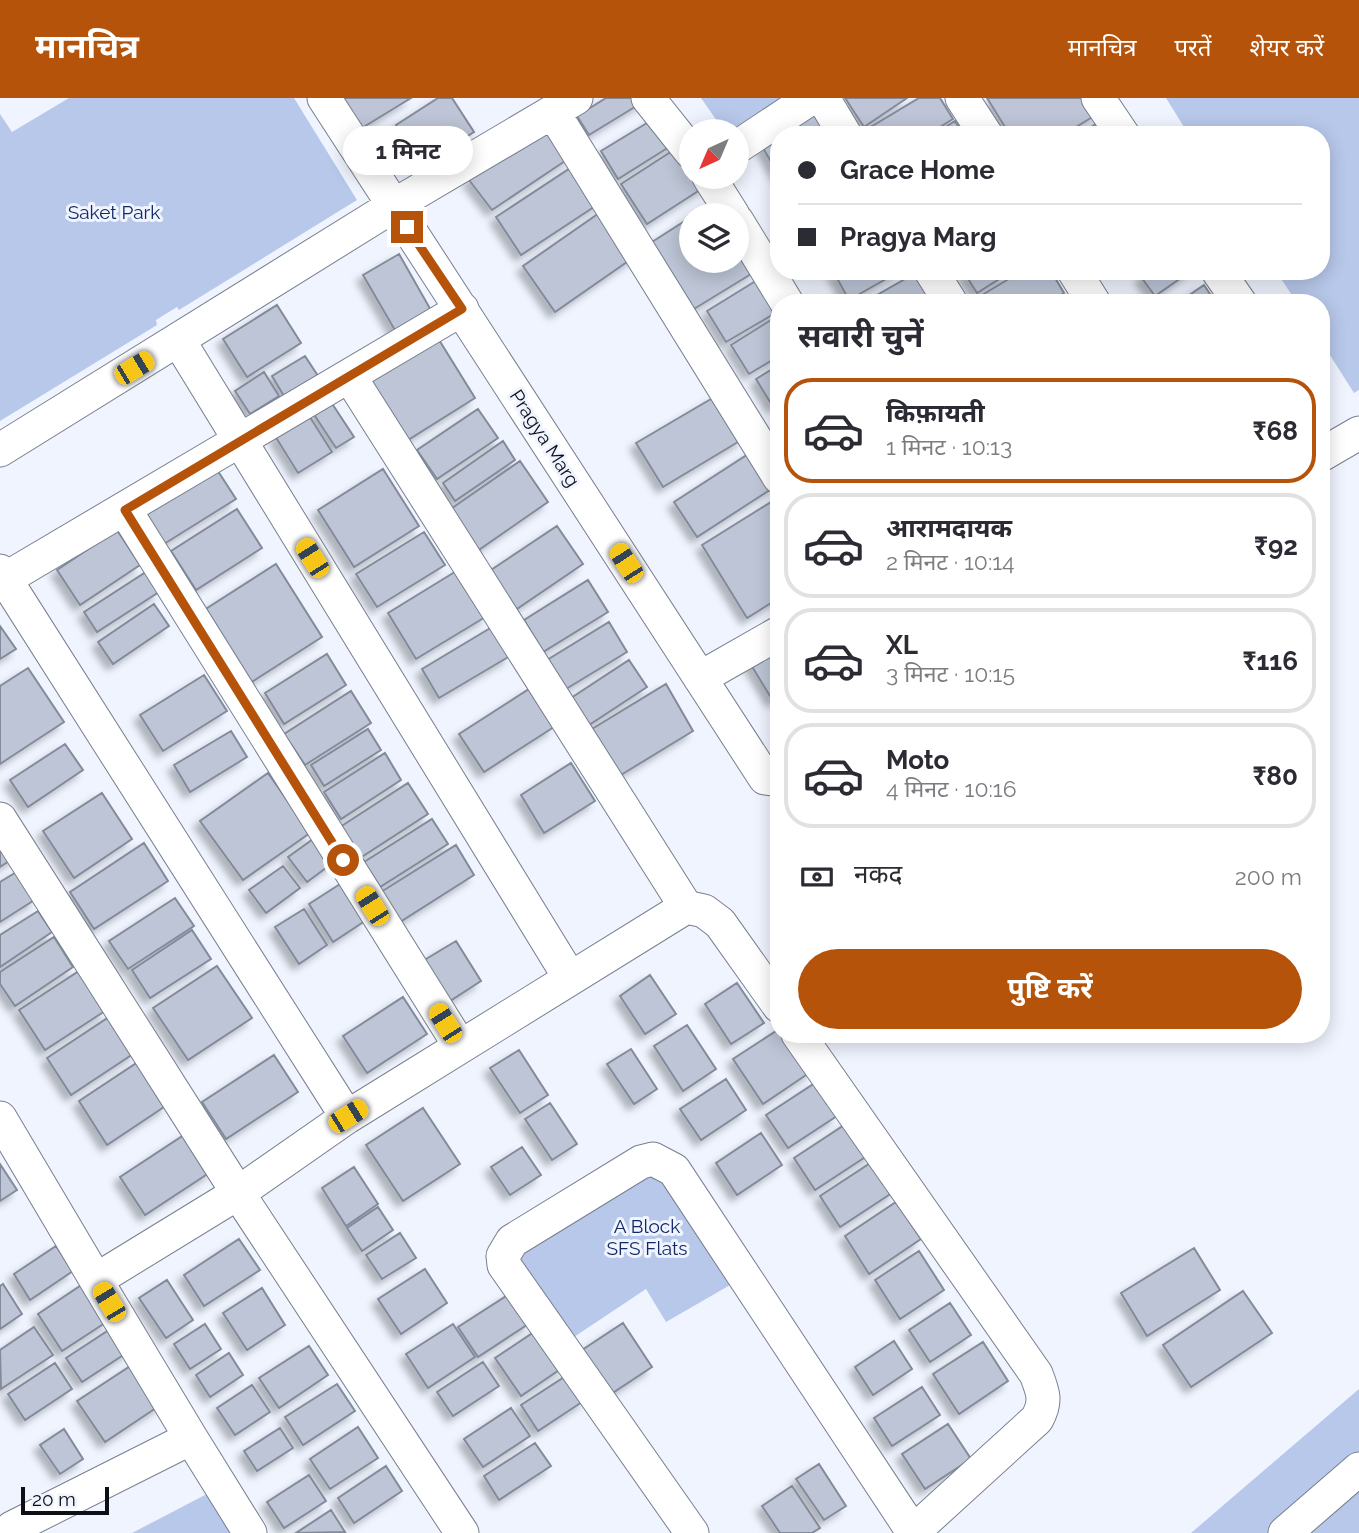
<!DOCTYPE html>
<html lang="hi">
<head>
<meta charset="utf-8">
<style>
  :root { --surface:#fff; --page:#f7f7f7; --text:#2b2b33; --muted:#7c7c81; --line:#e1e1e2; --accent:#b45309 }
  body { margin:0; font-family:Raleway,"Noto Sans Devanagari",sans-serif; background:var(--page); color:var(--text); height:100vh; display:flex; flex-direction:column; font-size:26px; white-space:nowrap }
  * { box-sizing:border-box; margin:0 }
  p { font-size:23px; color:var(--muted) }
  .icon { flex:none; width:38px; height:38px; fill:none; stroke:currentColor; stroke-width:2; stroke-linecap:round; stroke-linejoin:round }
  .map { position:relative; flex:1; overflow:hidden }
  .side { position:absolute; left:770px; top:196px; width:560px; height:749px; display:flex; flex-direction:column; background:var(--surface); border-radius:28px; box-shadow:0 4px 18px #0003 }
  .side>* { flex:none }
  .top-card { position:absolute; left:770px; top:28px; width:560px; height:154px; border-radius:28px; box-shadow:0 4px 18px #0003; display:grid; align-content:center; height:154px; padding:0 28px; background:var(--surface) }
  .needle { width:46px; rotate:224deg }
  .fabs { position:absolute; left:679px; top:21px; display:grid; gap:14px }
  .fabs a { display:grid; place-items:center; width:70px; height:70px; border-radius:50%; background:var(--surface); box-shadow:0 4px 18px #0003; font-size:35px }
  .scale { position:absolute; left:21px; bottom:18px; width:88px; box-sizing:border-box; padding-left:7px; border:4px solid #0c0f15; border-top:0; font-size:19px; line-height:24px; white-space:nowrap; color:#0c0f15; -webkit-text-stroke:5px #eff4ff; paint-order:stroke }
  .end { position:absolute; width:32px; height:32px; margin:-16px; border:9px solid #b45309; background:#fff; box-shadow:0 0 0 4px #fff }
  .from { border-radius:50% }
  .bubble { position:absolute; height:49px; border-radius:24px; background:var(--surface); box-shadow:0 4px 18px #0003; font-size:23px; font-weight:700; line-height:49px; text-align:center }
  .car { position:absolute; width:21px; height:42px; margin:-21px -10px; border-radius:9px; box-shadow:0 0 5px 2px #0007; background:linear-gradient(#f5c518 24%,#345 0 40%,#f5c518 0 76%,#345 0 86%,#f5c518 0) }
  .top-card b { display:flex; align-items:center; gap:24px; height:66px; font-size:26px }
  .top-card b+b { border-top:2px solid var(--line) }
  .top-card i { width:18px; height:18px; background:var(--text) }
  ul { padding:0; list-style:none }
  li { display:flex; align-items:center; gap:21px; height:105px; margin:0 14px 10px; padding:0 14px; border:4px solid var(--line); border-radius:28px }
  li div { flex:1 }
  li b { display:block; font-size:26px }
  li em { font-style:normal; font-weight:700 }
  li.current { border-color:var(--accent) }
  li>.icon { width:63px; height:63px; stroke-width:1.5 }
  h2 { padding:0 28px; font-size:32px; line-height:84px }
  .pay { display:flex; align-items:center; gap:18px; height:77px; padding:0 28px; font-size:26px }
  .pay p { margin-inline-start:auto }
  .action { display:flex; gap:14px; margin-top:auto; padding:14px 28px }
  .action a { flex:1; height:80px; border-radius:42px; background:var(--accent); color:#fff; font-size:28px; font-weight:700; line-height:80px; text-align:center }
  header { display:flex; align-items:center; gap:42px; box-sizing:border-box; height:98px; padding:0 35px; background:var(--accent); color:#fff }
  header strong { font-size:33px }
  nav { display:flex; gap:38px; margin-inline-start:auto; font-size:24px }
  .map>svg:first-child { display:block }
  .green { fill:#b8c8ea }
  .building { fill:#bdc5d6; stroke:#838a9a; stroke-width:2; filter:url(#shadow) }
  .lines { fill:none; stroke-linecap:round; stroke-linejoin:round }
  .minor-casing { stroke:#777f8e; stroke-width:35 }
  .minor { stroke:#fff; stroke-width:33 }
  .route { stroke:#b45309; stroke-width:9 }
  .labels { text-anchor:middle; stroke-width:6; stroke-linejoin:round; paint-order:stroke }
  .park-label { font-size:19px; fill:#132966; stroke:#eff4ff }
  .street-label { font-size:19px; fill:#0c0f15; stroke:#eff4ff }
</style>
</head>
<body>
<header>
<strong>मानचित्र</strong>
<nav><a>मानचित्र</a><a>परतें</a><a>शेयर करें</a></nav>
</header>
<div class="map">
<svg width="1359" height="1435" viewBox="0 0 1359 1435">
  <defs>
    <filter id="shadow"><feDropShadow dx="-6" dy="6" stdDeviation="3.5" flood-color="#0004"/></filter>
  </defs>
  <rect width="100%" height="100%" fill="#eff4ff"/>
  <!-- green -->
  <path class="green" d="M 69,0 L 294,0 L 357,102 L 179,212 L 177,209 L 156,222 L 157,227 L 0,323 L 0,16 L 12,34 Z
    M 701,0 L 782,0 L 729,33 L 724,33 Z
    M 1166,0 L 1359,0 L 1359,292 L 1354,295 L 1321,243 L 1321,205 L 1297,205 L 1276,173 L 1321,173 L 1321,37 L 1189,37 Z
    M 663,1068 L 737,1183 L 666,1224 L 646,1191 L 571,1241 L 518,1158 Z
    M 1359,1291 L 1359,1435 L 1191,1435 Z
    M 228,1385 L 253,1435 L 132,1435 Z"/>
  <!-- building -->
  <path class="building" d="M 343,0 L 411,0 L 362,30 Z
    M 438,0 L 452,0 L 474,34 L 422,67 L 396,27 Z
    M 606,0 L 641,0 L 643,4 L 589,37 L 577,18 Z
    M 845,0 L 907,0 L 864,29 Z
    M 919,0 L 940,0 L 953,21 L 927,37 L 866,37 L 864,33 Z
    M 987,0 L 1090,0 L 1099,15 L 1063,37 L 1010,37 Z
    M 819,9 L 834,37 L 779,37 L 779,78 L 759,43 Z
    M 660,17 L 677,44 L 618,81 L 601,53 Z
    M 1104,20 L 1115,37 L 1080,37 Z
    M 955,23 L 964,37 L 933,37 Z
    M 553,29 L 571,59 L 492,112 L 469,82 Z
    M 680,48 L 691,65 L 691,79 L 700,79 L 706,88 L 647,126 L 621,86 Z
    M 578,65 L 603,103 L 521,157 L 496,119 Z
    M 713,106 L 720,117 L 695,117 Z
    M 605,111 L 637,157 L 555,214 L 523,168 Z
    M 691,119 L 691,163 L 737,163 L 737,143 L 756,173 L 694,211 L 652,144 Z
    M 399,156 L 432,214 L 396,234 L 363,177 Z
    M 833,173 L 900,173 L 849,202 Z
    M 919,173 L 938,205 L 863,205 Z
    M 963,173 L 1012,173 L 977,195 Z
    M 1022,173 L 1051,173 L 1064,195 L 1048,205 L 980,205 L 977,200 Z
    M 1149,173 L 1191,173 L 1155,198 L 1141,179 Z
    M 767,176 L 779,213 L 726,244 L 707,213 Z
    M 1204,187 L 1216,205 L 1178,205 Z
    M 1075,193 L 1082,205 L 1056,205 Z
    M 277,207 L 301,245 L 247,279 L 223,241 Z
    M 779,217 L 779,258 L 749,276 L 731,247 Z
    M 436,237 L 475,300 L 408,342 L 369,279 Z
    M 305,258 L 320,281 L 287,303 L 272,278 Z
    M 779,267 L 779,306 L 773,309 L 756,281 Z
    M 264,274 L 279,298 L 250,316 L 235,293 Z
    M 716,298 L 743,341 L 663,389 L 636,345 Z
    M 331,304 L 354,339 L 336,350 L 313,315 Z
    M 478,311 L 498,340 L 437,381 L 417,352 Z
    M 308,316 L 332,354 L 298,375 L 275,338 Z
    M 503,343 L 515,362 L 455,403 L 443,385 Z
    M 753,353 L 776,388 L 697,439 L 674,404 Z
    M 520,363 L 548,404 L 473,456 L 445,415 Z
    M 214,367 L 236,401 L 164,446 L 142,412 Z
    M 383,371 L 419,428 L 354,469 L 318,412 Z
    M 779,399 L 779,500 L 747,520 L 702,447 Z
    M 237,411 L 262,450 L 196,492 L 171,453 Z
    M 557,428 L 583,466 L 511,515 L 485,476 Z
    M 117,432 L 140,467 L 80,507 L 57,472 Z
    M 424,434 L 445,467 L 377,509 L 356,476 Z
    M 276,466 L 322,539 L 247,587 L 201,514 Z
    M 458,472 L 487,518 L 416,561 L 388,515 Z
    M 146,474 L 159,494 L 97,534 L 84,514 Z
    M 588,482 L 608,514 L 543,554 L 524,522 Z
    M 154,506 L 169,528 L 113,566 L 98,544 Z
    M 609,524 L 627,554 L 566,591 L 547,562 Z
    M 0,528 L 16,551 L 0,561 Z
    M 492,529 L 510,558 L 439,600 L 422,571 Z
    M 779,543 L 779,599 L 773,603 L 748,562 Z
    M 327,556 L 346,587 L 284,626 L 265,595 Z
    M 629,562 L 647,589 L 586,629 L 568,602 Z
    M 28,570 L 64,624 L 0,666 L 0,588 Z
    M 204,577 L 227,613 L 163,653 L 140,617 Z
    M 666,586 L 693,633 L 616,680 L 587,634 Z
    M 529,591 L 554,629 L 484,674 L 459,636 Z
    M 351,593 L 371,625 L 305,667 L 284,636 Z
    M 368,631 L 381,652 L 324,688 L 311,667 Z
    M 231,633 L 247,659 L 190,694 L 174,667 Z
    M 65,646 L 83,672 L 28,709 L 10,682 Z
    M 385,655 L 401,682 L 341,721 L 324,694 Z
    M 571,665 L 595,703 L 544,735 L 521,697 Z
    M 268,675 L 310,735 L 243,782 L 200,723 Z
    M 408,685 L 428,716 L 360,760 L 340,729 Z
    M 102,695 L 132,741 L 74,780 L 43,733 Z
    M 432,721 L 448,746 L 380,789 L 364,764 Z
    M 0,729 L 18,757 L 0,769 Z
    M 316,739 L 334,764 L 307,784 L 288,759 Z
    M 144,745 L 168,783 L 94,831 L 70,794 Z
    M 456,747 L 474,777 L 400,824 L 381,794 Z
    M 283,768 L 300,790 L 266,815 L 249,792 Z
    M 18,773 L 36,801 L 0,824 L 0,784 Z
    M 340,786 L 365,823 L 333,844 L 309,806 Z
    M 175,800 L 194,828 L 128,871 L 109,843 Z
    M 304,811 L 327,847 L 299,866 L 275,829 Z
    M 38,813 L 52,834 L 0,869 L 0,837 Z
    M 192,832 L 211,861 L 150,900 L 132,872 Z
    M 54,839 L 73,869 L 15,908 L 0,886 L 0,874 Z
    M 456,843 L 481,883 L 447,905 L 421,864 Z
    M 217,868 L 252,920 L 188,962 L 153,910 Z
    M 79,873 L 105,913 L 45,952 L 19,912 Z
    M 650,877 L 676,916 L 645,936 L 620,898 Z
    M 737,885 L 764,925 L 731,946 L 705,906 Z
    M 403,899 L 427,936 L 367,975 L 343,938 Z
    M 112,917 L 136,954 L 71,997 L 47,960 Z
    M 687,927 L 716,971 L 683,993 L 654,948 Z
    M 779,931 L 779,936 L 788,936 L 812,973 L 763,1006 L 733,961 Z
    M 631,951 L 657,991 L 634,1006 L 607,966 Z
    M 519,952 L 548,997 L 520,1015 L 490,970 Z
    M 274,957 L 298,994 L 226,1041 L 202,1004 Z
    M 138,964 L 167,1007 L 107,1047 L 79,1003 Z
    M 726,981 L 746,1012 L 701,1042 L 680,1011 Z
    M 815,985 L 837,1018 L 788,1050 L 766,1017 Z
    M 550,1005 L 577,1046 L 552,1062 L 525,1021 Z
    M 423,1010 L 460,1066 L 403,1103 L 366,1047 Z
    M 852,1022 L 873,1054 L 815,1092 L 794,1060 Z
    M 187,1035 L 212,1073 L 145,1117 L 120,1079 Z
    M 761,1035 L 782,1067 L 737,1097 L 716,1065 Z
    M 522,1049 L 541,1077 L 510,1097 L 491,1069 Z
    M 875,1062 L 895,1093 L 840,1129 L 820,1098 Z
    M 0,1066 L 17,1092 L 0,1103 Z
    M 354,1069 L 378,1106 L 346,1128 L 322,1090 Z
    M 896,1104 L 921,1141 L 869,1176 L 845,1138 Z
    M 378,1109 L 393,1132 L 362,1153 L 347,1130 Z
    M 400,1135 L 416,1160 L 382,1181 L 366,1157 Z
    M 239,1141 L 260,1172 L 204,1208 L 184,1177 Z
    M 56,1148 L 73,1173 L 30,1202 L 14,1176 Z
    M 1194,1150 L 1220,1192 L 1147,1238 L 1121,1195 Z
    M 919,1153 L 944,1192 L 900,1221 L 875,1182 Z
    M 425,1171 L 447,1205 L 401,1236 L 378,1201 Z
    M 167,1182 L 193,1222 L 166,1240 L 139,1200 Z
    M 3,1186 L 22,1216 L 0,1231 L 0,1188 Z
    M 83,1186 L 108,1223 L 62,1253 L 38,1216 Z
    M 262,1190 L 285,1227 L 247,1252 L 223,1215 Z
    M 1243,1193 L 1272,1235 L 1191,1289 L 1163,1247 Z
    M 511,1195 L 530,1225 L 478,1259 L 458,1229 Z
    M 950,1205 L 971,1237 L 930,1264 L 909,1232 Z
    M 623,1225 L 652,1269 L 608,1298 L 579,1254 Z
    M 205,1226 L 221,1251 L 190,1271 L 174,1246 Z
    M 453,1226 L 475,1259 L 428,1290 L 406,1256 Z
    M 115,1228 L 131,1252 L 82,1284 L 66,1260 Z
    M 34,1229 L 53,1257 L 1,1291 L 0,1252 Z
    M 540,1230 L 565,1268 L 521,1298 L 495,1260 Z
    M 894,1243 L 912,1271 L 873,1297 L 855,1269 Z
    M 983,1244 L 1008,1283 L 959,1316 L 933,1276 Z
    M 309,1248 L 328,1277 L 279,1310 L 259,1280 Z
    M 229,1255 L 243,1277 L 210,1299 L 196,1277 Z
    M 483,1264 L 499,1288 L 453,1318 L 437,1294 Z
    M 55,1265 L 72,1291 L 25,1322 L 8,1296 Z
    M 135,1265 L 162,1306 L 105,1344 L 77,1303 Z
    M 569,1276 L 585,1302 L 538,1333 L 521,1307 Z
    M 337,1286 L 355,1313 L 303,1347 L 285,1319 Z
    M 252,1287 L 270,1314 L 235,1337 L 217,1310 Z
    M 922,1289 L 940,1317 L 892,1348 L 874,1320 Z
    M 511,1310 L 530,1338 L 483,1369 L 464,1341 Z
    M 948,1326 L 971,1361 L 925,1391 L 902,1356 Z
    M 358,1329 L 378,1360 L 330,1391 L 310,1361 Z
    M 280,1330 L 293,1350 L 257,1373 L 244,1353 Z
    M 64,1331 L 83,1361 L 60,1376 L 40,1347 Z
    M 535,1345 L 551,1368 L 499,1402 L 484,1378 Z
    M 819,1366 L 846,1408 L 824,1422 L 796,1381 Z
    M 386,1368 L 402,1393 L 354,1425 L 338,1400 Z
    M 309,1377 L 326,1403 L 284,1430 L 267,1404 Z
    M 792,1388 L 820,1430 L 812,1435 L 780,1435 L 762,1408 Z
    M 331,1412 L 345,1434 L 296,1435 Z"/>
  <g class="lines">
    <defs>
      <path id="minor" d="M 324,0 L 765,680 L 779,682
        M 648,0 L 691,54
        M 823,0 L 845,37
        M 962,0 L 986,37
        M 1098,0 L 1123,37
        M 553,14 L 779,379
        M 737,49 L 811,0
        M 709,79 L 733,117
        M 737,123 L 787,205
        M 931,173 L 951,205
        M 1074,173 L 1094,205
        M 1218,173 L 1240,205
        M 179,243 L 570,880
        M 350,279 L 686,809
        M 0,352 L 393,108 L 576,0
        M 1321,357 L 1359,335
        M 125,412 L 460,948
        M 0,473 L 347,1019
        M 0,484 L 462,211
        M 700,580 L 779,535
        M 0,721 L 238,1095 L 462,1435
        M 798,936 L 1036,1276 C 1043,1294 1047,1303 1037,1321 L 912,1435
        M 0,1020 L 96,1182 L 238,1095 L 347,1019 L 686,809 L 704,813 L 720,825 L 779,908
        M 191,1340 L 250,1435
        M 12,1430 L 191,1340 L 96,1182
        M 692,1435 L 504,1167 L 503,1158 L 512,1143 L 641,1064 L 653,1061 L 674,1072 L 913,1434
        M 1285,1435 L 1359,1371"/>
    </defs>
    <!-- minor casing -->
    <use href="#minor" class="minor-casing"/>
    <!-- minor -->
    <use href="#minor" class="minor"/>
  </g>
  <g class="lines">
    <!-- route -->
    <path class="route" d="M 343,762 L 125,412 L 462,211 L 407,129"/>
  </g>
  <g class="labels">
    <!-- park labels -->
    <g class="park-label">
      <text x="114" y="121">Saket Park</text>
      <text x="647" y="1135">A Block<tspan x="647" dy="22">SFS Flats</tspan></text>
    </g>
    <!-- street labels -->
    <g class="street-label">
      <text transform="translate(545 340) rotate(57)" y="7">Pragya Marg</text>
    </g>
  </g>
</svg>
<div class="fabs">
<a><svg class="needle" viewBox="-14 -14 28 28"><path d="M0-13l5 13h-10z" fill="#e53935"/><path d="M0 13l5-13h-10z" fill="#7c7c81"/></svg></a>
<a><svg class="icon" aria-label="layers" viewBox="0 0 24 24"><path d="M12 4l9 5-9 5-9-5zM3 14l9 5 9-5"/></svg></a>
</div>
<div class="scale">20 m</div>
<i class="end from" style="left:343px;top:762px"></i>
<i class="end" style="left:407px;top:129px"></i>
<div class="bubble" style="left:343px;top:28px;width:130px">1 मिनट</div>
<i class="car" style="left:134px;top:270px;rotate:59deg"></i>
<i class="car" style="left:312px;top:460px;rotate:328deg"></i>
<i class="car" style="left:626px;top:465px;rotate:327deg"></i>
<i class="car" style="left:372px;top:808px;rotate:328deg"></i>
<i class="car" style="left:445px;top:925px;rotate:328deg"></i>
<i class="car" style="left:348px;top:1018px;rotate:58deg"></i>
<i class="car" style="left:109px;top:1204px;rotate:329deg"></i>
<div class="top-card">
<b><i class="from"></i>Grace Home</b>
<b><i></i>Pragya Marg</b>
</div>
<section class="side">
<h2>सवारी चुनें</h2>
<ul>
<li class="current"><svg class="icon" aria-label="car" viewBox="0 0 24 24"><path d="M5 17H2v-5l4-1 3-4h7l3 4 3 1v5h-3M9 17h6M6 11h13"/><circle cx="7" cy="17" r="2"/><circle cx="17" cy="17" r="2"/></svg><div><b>किफ़ायती</b><p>1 मिनट · 10:13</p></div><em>₹68</em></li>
<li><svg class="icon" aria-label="car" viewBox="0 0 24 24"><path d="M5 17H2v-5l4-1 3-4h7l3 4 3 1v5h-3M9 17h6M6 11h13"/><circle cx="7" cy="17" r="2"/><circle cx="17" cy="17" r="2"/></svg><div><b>आरामदायक</b><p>2 मिनट · 10:14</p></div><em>₹92</em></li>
<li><svg class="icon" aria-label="car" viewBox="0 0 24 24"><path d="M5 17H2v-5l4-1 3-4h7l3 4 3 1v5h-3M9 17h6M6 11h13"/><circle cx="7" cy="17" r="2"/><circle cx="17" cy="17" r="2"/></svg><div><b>XL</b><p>3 मिनट · 10:15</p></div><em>₹116</em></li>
<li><svg class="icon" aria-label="car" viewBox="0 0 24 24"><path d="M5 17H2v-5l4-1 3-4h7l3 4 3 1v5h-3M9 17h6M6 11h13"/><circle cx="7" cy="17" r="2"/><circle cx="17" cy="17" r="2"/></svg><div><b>Moto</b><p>4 मिनट · 10:16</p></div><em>₹80</em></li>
</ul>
<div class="pay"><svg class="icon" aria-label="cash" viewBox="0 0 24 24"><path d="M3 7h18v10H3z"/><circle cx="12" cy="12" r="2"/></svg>नकद<p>200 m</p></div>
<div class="action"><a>पुष्टि करें</a></div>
</section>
</div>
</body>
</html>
